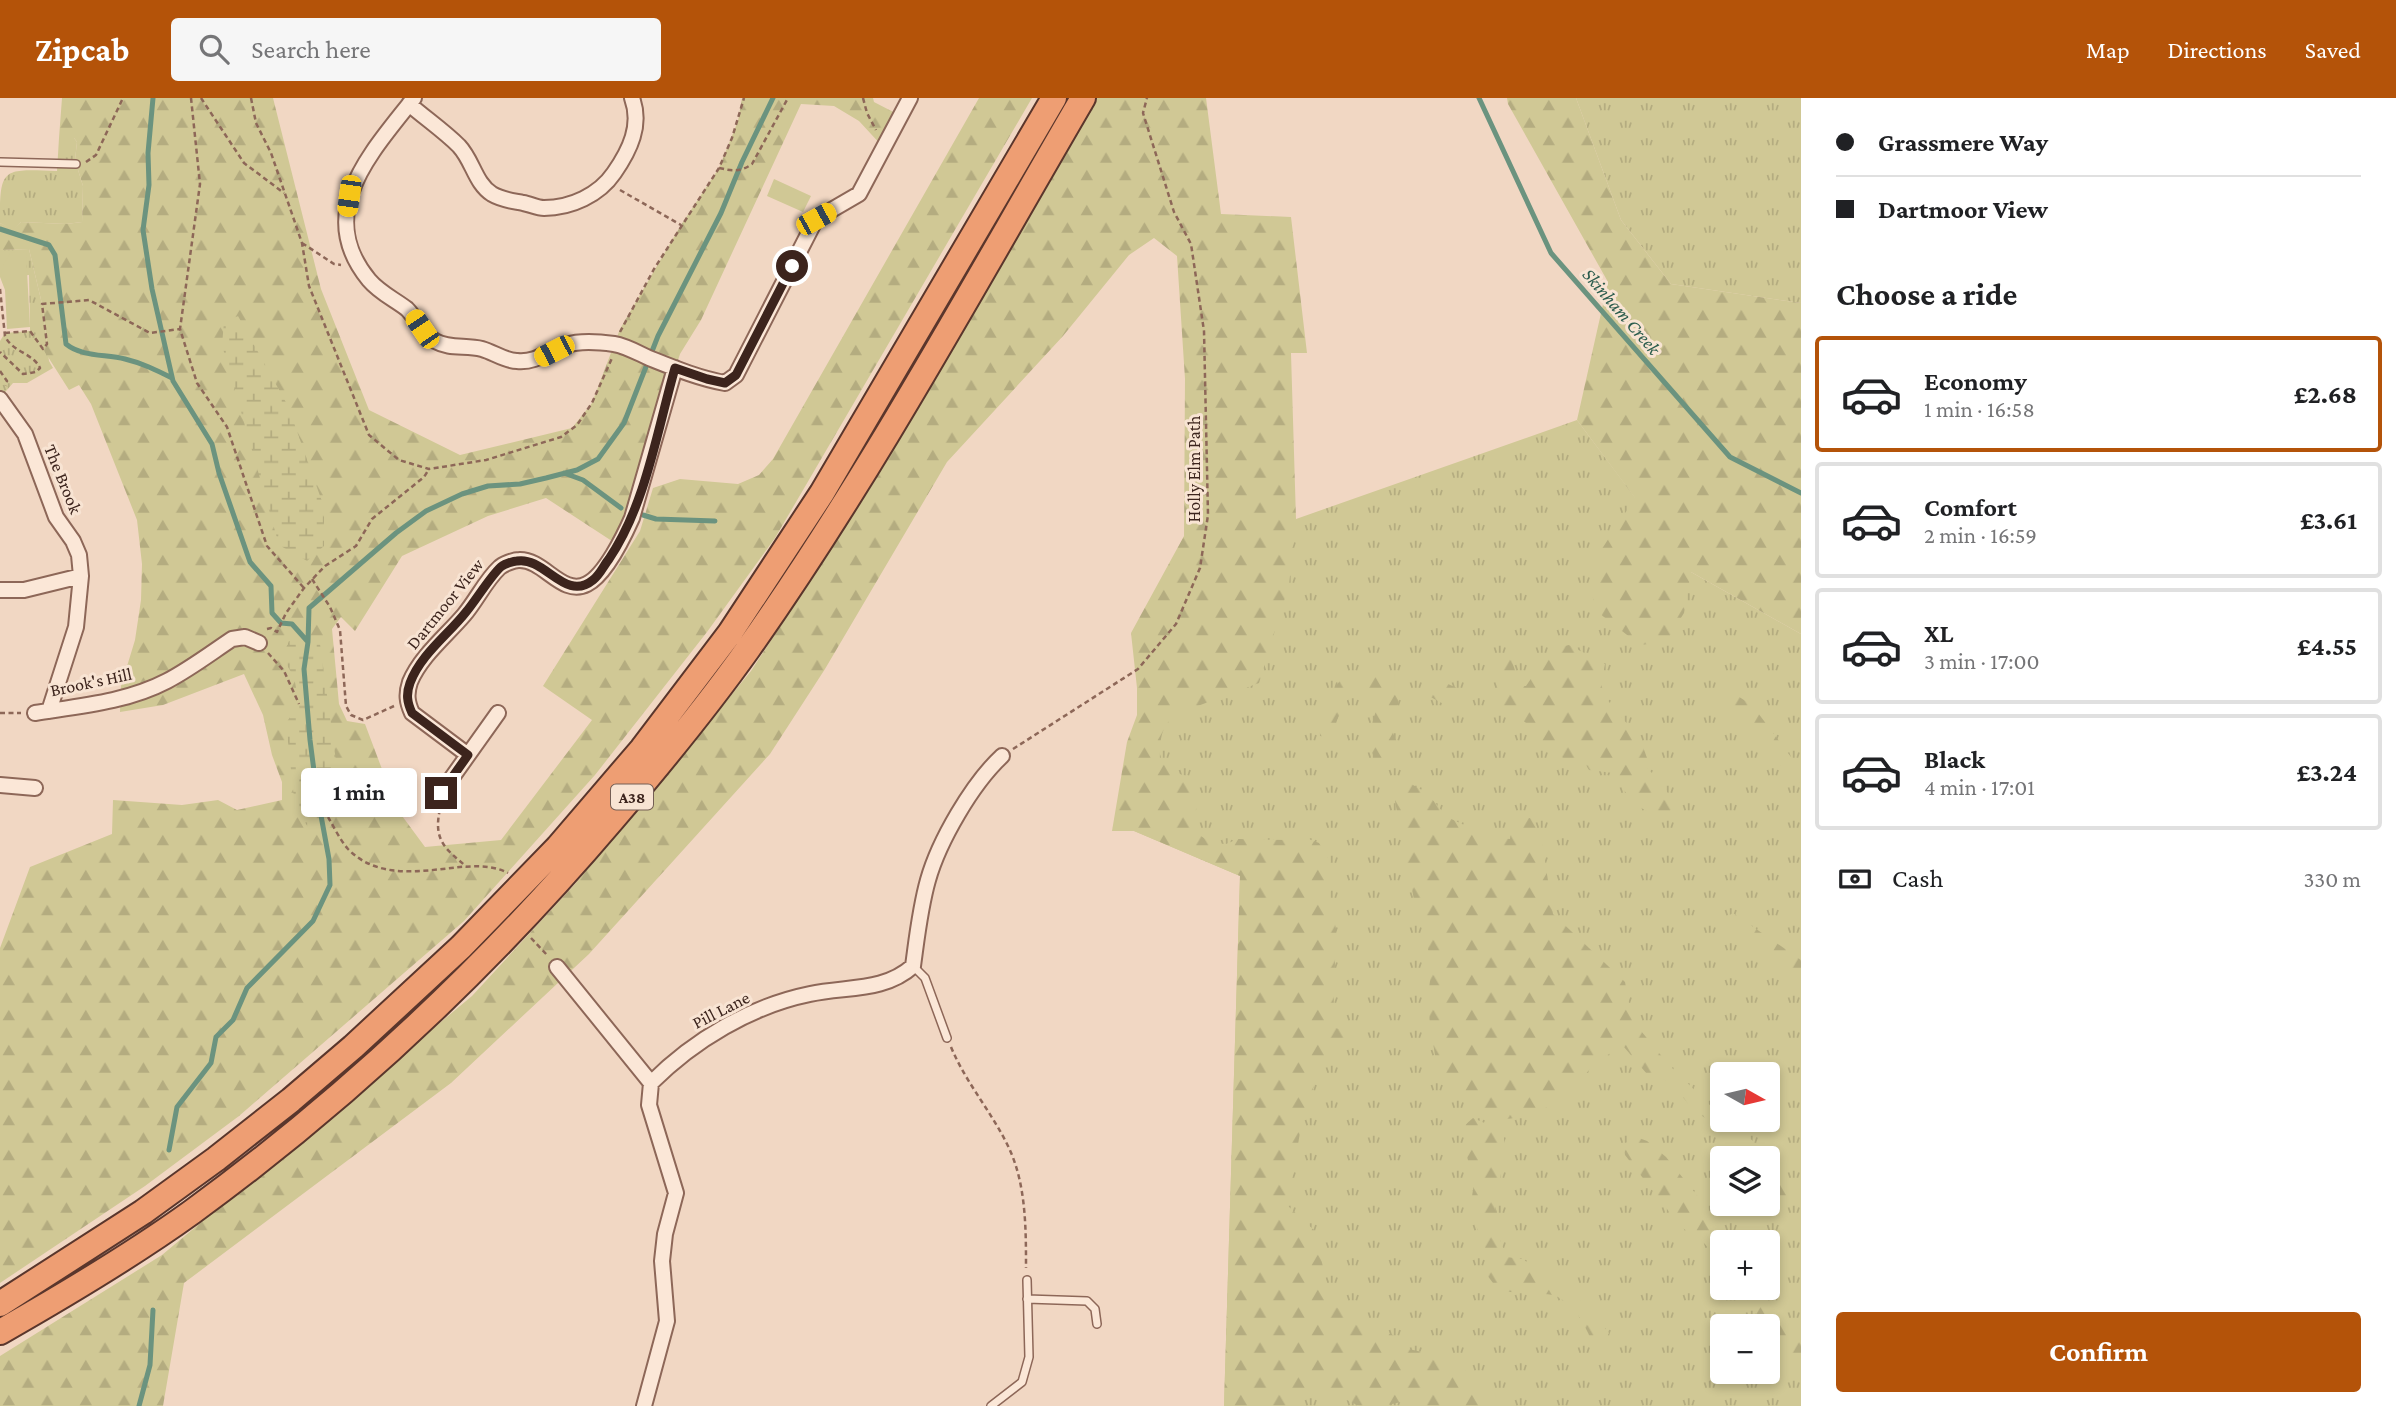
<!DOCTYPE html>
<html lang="en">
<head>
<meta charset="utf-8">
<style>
  :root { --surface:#fff; --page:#f6f6f6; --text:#202124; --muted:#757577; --line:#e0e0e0; --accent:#b45309 }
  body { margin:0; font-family:"Crimson Pro",serif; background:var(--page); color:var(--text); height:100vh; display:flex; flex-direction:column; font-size:26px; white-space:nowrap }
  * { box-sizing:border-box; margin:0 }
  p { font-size:23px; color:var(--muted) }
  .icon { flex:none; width:38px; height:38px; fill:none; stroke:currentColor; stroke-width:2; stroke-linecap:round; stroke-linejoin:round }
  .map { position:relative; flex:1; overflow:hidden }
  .panel { display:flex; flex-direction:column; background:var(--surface); width:595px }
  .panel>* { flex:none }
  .banner { display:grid; align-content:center; height:154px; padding:0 35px; background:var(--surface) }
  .needle { width:46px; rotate:98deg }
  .controls { position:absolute; left:1710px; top:964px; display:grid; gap:14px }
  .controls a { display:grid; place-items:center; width:70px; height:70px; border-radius:7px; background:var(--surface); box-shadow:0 4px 10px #0003; font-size:35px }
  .end { position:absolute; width:32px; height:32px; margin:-16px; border:9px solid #3c241d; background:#fff; box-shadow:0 0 0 4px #fff }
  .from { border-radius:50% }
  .bubble { position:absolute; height:49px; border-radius:7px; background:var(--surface); box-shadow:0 4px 10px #0003; font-size:23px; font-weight:700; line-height:49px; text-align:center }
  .car { position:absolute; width:21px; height:42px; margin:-21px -10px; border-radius:9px; box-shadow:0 0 5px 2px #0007; background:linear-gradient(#f5c518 24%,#345 0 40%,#f5c518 0 76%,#345 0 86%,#f5c518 0) }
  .banner b { display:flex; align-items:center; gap:24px; height:66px; font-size:26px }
  .banner b+b { border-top:2px solid var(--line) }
  .banner i { width:18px; height:18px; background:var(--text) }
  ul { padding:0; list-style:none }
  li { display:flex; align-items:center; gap:21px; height:116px; margin:0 14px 10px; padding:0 21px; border:4px solid var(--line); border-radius:7px }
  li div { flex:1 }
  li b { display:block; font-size:26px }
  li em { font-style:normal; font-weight:700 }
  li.on { border-color:var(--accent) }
  li>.icon { width:63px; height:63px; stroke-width:1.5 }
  h2 { padding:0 35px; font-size:32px; line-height:84px }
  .pay { display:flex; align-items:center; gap:18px; height:77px; padding:0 35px; font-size:26px }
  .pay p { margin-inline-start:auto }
  .action { display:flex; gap:14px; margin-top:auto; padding:14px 35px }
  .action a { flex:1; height:80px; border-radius:7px; background:var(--accent); color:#fff; font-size:28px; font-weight:700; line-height:80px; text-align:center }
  header { display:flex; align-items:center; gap:42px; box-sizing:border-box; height:98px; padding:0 35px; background:var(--accent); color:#fff }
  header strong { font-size:33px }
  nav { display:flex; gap:38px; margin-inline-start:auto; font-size:24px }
  .search { width:490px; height:63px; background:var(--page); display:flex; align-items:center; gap:18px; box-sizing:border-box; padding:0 24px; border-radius:7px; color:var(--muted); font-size:26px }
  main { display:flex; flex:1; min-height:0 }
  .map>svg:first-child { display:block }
  .grass { fill:url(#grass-tufts); fill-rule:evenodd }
  .forest { fill:url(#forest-firs) }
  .wetland { fill:url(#wetland-marsh) }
  .green { fill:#d0c895 }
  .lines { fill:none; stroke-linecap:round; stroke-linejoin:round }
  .stream { stroke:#6b937f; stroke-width:5 }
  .service-casing { stroke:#8d6758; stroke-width:10 }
  .minor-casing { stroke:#8d6758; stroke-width:18 }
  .trunk-casing { stroke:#5a362c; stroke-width:28 }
  .path { stroke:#8d6758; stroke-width:2.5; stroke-dasharray:5 3.5; stroke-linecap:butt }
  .service { stroke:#fbe7d7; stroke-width:7 }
  .minor { stroke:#fbe7d7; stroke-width:14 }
  .trunk { stroke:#ee9e73; stroke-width:24 }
  .route { stroke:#3c241d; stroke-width:9 }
  .labels { text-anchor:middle; stroke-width:6; stroke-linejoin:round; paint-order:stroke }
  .shield { fill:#f8e4d3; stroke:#745e54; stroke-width:2 }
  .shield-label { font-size:16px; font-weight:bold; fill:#3c241d }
  .street-label { font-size:18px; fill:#3c241d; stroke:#f8e4d3 }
  .water-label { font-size:19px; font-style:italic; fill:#2b5c4d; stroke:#f8e4d3 }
</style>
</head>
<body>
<header>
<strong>Zipcab</strong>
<div class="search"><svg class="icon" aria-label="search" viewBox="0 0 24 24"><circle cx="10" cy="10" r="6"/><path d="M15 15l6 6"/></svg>Search here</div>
<nav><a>Map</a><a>Directions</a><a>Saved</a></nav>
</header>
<main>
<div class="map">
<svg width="1801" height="1308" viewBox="0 0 1801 1308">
  <defs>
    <pattern id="grass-tufts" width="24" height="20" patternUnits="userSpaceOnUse" patternTransform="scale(1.75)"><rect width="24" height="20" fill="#d0c895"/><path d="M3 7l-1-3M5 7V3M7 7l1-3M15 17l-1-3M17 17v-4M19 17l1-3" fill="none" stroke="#b4ac80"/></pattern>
    <pattern id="forest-firs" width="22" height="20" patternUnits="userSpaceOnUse" patternTransform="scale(1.75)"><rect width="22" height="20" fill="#d0c895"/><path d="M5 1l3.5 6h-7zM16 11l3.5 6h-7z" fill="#b4ac80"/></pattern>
    <pattern id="wetland-marsh" width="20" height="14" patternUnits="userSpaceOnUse" patternTransform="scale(1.75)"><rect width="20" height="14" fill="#d0c895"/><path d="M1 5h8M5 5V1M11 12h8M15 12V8" fill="none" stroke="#b4ac80"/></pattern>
  </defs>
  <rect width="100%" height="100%" fill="#f1d7c3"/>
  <!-- grass -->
  <path class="grass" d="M 1576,0 L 1801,0 L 1801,205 L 1671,186 L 1621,122 Z
    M 59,40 L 74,40 L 77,44 L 75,62 L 83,88 L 82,124 L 66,126 L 21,124 L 13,132 L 0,125 C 0,69 2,71 57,73 Z
    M 29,151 L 42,206 L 49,263 L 53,270 L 27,285 L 13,285 L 0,300 L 0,243 L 5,235 L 30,233 L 30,229 L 29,177 L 0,179 L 0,152 Z
    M 1577,322 L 1691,474 L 1801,536 L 1801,1308 L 1224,1308 L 1240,778 L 1134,733 L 1153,594 L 1296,421 ZM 1722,976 L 1768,976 L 1768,1022 L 1722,1022 ZM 1722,1060 L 1768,1060 L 1768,1106 L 1722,1106 ZM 1722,1144 L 1768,1144 L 1768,1190 L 1722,1190 ZM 1722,1228 L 1768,1228 L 1768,1274 L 1722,1274 Z"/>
  <!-- forest -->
  <path class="forest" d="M 62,0 L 273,0 L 321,191 L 369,312 L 460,357 L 572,330 L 592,305 L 620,231 L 681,127 L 719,70 L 738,23 L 742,0 L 873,0 L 874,4 L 901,18 L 883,49 L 859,23 L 834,8 L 801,6 L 701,222 L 680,256 L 618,447 L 546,400 L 488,418 L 402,458 L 355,533 L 341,519 L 332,531 L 339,606 L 347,623 L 365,626 L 397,711 L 425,749 L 501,742 L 592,622 L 543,588 L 640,433 L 653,390 L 680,381 L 738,386 L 759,377 L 773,361 L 979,0 L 1032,0 L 775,440 L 707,534 L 595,677 L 464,823 L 239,1018 L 145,1088 L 0,1185 L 0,850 L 30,769 L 112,736 L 113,702 L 182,707 L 218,702 L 237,712 L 282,702 L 282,684 L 272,657 L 263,617 L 244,576 L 163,607 L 120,614 L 121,588 L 135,542 L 141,502 L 142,466 L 137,422 L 91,306 L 79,287 L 69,292 L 43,251 L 47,246 L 42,206 L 29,151 L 0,152 L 0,125 L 13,131 L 21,124 L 66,126 L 82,124 L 83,88 L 75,62 L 77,44 L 74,40 L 59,40 Z
    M 1093,0 L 1206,0 L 1221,116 L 1291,119 L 1307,255 L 1291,255 L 1296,421 L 1289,487 L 1259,585 L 1179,615 C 1160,627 1160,641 1160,663 L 1172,673 L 1188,679 C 1201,703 1198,706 1191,731 L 1211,745 L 1226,746 L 1238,741 L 1288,742 L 1301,738 L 1319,745 L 1339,778 L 1329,796 L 1336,831 L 1333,929 L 1351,935 L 1353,947 L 1322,965 L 1302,1022 L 1288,1108 L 1315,1133 L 1331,1205 L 1364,1229 L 1393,1237 L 1404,1250 L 1431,1256 L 1465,1272 L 1482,1286 L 1489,1308 L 1411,1308 L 1401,1304 L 1383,1308 L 1359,1308 L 1337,1297 L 1298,1290 L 1287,1308 L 1224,1308 L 1240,778 L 1134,733 L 1112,733 L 1127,644 L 1137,617 L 1137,590 L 1131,535 L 1184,438 L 1185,281 L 1177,158 L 1154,140 L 1129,157 L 1063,238 L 947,364 L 825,571 L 770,656 L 589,856 L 451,985 L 184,1185 L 163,1308 L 0,1308 L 0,1258 L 162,1157 L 472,898 L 575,786 L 751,573 L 869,392 Z
    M 1507,0 L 1576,0 L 1621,122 L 1671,186 L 1801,205 L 1801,536 L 1691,474 L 1684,515 L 1666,544 L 1640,547 L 1595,512 L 1590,484 L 1596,460 L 1635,400 L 1577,322 L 1608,184 L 1508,6 Z
    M 1569,547 L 1605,566 L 1601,586 L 1605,599 L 1628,627 L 1638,635 L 1647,660 L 1648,671 L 1663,686 L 1674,707 L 1668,716 C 1639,719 1627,697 1613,675 L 1589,672 L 1583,662 C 1554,664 1547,648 1530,629 C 1522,620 1508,613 1499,606 L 1497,592 L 1501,558 L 1510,557 L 1520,588 L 1526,588 L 1551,551 Z
    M 1369,573 L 1387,575 L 1402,581 L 1401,596 L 1391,630 L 1399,650 L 1396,662 L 1387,666 L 1374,660 C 1365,637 1375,617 1382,595 C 1372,590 1363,588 1353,591 L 1328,639 L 1320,638 C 1319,620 1330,588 1347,577 C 1353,574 1363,574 1369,573 Z
    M 1437,581 L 1459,591 L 1460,605 L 1451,610 L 1425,596 L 1427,584 Z
    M 1728,592 L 1752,607 L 1800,671 L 1801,685 L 1788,677 L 1761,641 L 1720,609 L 1719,597 Z
    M 1399,679 L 1427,695 L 1447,719 L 1490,739 L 1510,741 L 1513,720 L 1533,720 L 1542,743 L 1553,816 L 1625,884 L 1632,922 L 1669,967 L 1722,1019 L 1722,1022 L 1726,1022 C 1749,1040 1784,1063 1790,1093 L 1781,1105 L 1768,1099 L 1768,1060 L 1749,1060 L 1742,1050 L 1716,1027 L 1693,1012 L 1671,984 L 1647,976 L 1624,949 L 1601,960 L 1559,1003 L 1530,1018 L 1499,1022 L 1445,990 L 1435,957 L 1430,927 L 1428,900 L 1432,865 L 1415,807 L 1395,703 Z
    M 1733,815 L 1801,862 L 1801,888 L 1749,842 L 1728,818 Z
    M 1473,1020 L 1503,1033 L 1505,1049 L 1500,1082 L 1494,1094 L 1497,1132 L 1506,1159 L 1523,1161 L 1534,1170 L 1550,1176 L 1577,1198 L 1609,1235 L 1603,1245 L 1593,1246 C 1585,1227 1576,1208 1556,1198 C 1549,1195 1511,1195 1499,1193 L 1487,1177 L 1487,1155 L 1470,1112 L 1474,1085 L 1464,1047 L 1465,1027 Z
    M 1631,1037 L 1647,1043 L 1666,1059 L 1721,1127 L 1722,1164 L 1702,1143 L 1681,1129 L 1625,1057 L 1624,1049 Z
    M 1739,1190 L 1758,1190 L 1801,1244 L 1801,1276 L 1768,1232 L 1768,1228 L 1763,1226 Z"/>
  <!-- wetland -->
  <path class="wetland" d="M 238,218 L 288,308 L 324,409 L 324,448 L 307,463 L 279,447 L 222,247 L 224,224 Z
    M 289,543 L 320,546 L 342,707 L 322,724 L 308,729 L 295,709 L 286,625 L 299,606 L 294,579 L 282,559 Z"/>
  <!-- green -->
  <path class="green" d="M 774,81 L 811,98 L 803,114 L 767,98 Z
    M 26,154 L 30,229 L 7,231 L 5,192 L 0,179 L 3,168 L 10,155 Z"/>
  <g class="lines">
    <!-- stream -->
    <path class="stream" d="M 153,0 L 148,55 L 149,87 L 143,132 L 152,191 L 173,283 L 212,346 L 219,375 L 250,464 L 271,488 L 272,515 L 281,525 L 292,526 L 308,544 L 304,571 L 310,642 L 317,696 L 329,761 L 330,787 L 313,823 L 247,890 L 233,922 L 216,939 L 211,965 L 177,1009 L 169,1052
      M 1479,0 L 1551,155 L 1730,359 L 1801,395
      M 0,131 L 49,147 L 55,157 L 66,246 C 82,259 105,256 125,261 C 142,265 156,272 172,280
      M 564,375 L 583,382 L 621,410
      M 643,417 L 656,421 L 715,423
      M 308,544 L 309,510 L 396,435 L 426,413 L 462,396 L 488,388 L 520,386 L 546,380 L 577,372 L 598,361 L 624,325 L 658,238 L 721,115 L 742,64 L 773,0
      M 139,1308 L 150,1267 L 153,1212"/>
    <defs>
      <path id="service" d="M 0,64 L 76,66
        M 913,868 L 925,880 L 947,940
        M 1027,1201 L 1087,1203 L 1095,1211 L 1097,1226
        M 991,1308 L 1022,1284 L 1029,1259 L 1027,1182"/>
      <path id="minor" d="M 414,0 C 372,54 313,114 369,182 C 380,195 394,201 407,211 C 417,221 422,236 435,243 C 449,251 466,247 482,251 C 493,254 505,263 517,263 C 537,265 549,252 566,247 C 581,242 600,244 614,246 C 626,248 638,255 649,260 C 674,270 698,280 725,285 L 736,277 L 816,121 L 859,96 L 910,0
        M 409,6 C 425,20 444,33 459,48 C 473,63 475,85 492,96 C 502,102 513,103 523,105 C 530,106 537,110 544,110 C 571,110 599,97 614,75 C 630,52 642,27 632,0
        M 0,301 L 25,336 L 56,419 L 73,443 L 79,457 L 81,478 L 76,529 L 49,613
        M 0,492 L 24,492 L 81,478
        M 35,615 C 80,608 127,604 167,583 C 190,571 211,555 232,541 L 245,539 L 259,545
        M 468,657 L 412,615 C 407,604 406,596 410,584 C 421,558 446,538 464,517 C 476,503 486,482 499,470 C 503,466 514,462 519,462 C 544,461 562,499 587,486 C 605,477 624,438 632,420 L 675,270
        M 0,687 L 35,690
        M 441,695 L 498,615
        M 557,869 L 651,985
        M 644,1308 L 667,1223 L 662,1163 L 665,1136 L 676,1095 L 649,1007 L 651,985 C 694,942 751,908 810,896 C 847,888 884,894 913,868 C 917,839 920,810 928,782 C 939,743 972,686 1002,658"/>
      <path id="trunk" d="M 0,1206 L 143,1114 L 216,1061 L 291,1002 L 353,949 L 461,849 L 558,749 L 642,651 L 730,535 L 822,395 L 1054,0
        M 0,1234 C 65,1197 131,1158 192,1114 C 347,1001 488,868 613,721 C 660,666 706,610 748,551 C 872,375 975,185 1083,0"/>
    </defs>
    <!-- service casing -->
    <use href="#service" class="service-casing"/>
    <!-- minor casing -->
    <use href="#minor" class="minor-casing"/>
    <!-- trunk casing -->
    <use href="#trunk" class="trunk-casing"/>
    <!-- path -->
    <path class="path" d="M 191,0 L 200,86 L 180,231 L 197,285 L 227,329 L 267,448 L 304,490
      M 201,0 L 244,65 L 284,95
      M 251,0 L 256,25 L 271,55 L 302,145 L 309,188 L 369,337 L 399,362 L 429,371 L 486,362 L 561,339 L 577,327 L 592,305 L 612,260
      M 863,0 L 867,15 L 876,32
      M 86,64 L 96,57 L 123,0
      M 719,70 C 732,73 741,74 752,66 L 788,0
      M 620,92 L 681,127
      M 302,145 L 334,166 L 341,167
      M 0,191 L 5,238 C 12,254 33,255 40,270 L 36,274 L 23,276 L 0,254
      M 620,234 L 654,171 L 719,70 L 732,40 L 744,0
      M 5,235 L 30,233 L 43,251 L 47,246 L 42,206 L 89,202 L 150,235 L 180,231
      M 0,273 L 7,283 L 6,288
      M 312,481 L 330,509 L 340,532 L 346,608 L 351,617 L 363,622 L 394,608
      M 267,531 L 271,530 L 277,534 L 286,515 L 304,490 L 325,468 L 356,448 L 372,421 L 424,379 L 429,371
      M 268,555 L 284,573 L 299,606
      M 0,615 L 21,615
      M 1013,651 L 1138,571 L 1176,526 L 1200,470 L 1208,417 L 1204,233 L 1191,146 L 1174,114 L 1143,15 L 1147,0
      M 440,711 C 433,742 445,751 467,769
      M 328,719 C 334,729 340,742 348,751 C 378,782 422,773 460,769 C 476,768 493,767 508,775
      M 531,840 L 548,858
      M 951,949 C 966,985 991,1013 1008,1048 C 1026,1085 1026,1129 1026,1170"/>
    <!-- service -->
    <use href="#service" class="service"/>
    <!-- minor -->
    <use href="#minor" class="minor"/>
    <!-- trunk -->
    <use href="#trunk" class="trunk"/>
  </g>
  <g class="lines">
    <!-- route -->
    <path class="route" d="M 441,695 L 468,657 L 412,615 C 407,604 406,596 410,585 C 421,556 448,537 466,514 C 474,505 494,473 502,468 C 505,466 513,463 517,463 C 545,458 565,505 593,482 C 600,477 604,467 609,461 C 646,406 657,333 675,270 L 707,281 L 725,285 L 736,277 L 792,168"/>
  </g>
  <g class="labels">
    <!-- shield labels -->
    <rect class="shield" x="611" y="686.5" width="42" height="25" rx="5"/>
    <g class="shield-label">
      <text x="632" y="705">A38</text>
    </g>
    <!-- street labels -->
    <g class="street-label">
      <text transform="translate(1194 371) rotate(-90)" y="6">Holly Elm Path</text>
      <text transform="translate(63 381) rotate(68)" y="6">The Brook</text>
      <text transform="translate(445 506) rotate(-51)" y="6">Dartmoor View</text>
      <text transform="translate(91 584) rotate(-12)" y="6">Brook's Hill</text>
      <text transform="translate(721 912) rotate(-27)" y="6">Pill Lane</text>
    </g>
    <!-- water labels -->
    <g class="water-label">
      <text transform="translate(1622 213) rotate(49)" y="7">Skinham Creek</text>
    </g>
  </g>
</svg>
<div class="controls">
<a><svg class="needle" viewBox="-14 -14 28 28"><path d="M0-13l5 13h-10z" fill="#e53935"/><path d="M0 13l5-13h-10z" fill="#757577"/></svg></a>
<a><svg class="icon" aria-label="layers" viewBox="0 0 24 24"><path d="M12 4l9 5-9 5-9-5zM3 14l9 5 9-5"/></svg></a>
<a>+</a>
<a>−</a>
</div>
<i class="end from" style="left:792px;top:168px"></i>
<i class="end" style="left:441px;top:695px"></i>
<div class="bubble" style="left:301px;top:670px;width:116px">1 min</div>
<i class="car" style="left:349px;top:98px;rotate:188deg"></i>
<i class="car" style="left:816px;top:121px;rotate:61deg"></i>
<i class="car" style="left:422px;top:231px;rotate:326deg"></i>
<i class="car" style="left:554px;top:253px;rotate:243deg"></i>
</div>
<section class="panel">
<div class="banner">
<b><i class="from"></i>Grassmere Way</b>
<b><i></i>Dartmoor View</b>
</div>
<h2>Choose a ride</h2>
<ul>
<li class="on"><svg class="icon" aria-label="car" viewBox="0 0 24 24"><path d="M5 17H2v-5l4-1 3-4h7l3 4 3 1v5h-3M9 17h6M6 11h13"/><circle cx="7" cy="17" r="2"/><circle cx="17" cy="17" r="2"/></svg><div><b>Economy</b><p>1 min · 16:58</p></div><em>£2.68</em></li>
<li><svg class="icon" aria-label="car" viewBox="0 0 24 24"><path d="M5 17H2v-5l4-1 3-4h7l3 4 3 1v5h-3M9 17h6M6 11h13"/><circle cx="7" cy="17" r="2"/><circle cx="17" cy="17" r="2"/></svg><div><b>Comfort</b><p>2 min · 16:59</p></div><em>£3.61</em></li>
<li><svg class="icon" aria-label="car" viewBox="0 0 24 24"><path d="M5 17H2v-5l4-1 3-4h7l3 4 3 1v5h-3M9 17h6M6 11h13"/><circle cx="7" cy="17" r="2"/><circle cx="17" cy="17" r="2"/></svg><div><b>XL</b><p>3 min · 17:00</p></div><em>£4.55</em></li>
<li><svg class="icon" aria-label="car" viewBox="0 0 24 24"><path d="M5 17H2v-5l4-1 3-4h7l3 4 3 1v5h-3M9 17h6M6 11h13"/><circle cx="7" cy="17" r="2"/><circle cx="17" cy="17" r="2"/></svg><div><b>Black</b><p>4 min · 17:01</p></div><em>£3.24</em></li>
</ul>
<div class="pay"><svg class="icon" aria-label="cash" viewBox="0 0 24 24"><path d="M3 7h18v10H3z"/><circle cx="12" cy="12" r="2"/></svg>Cash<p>330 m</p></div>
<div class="action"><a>Confirm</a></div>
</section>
</main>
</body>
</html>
